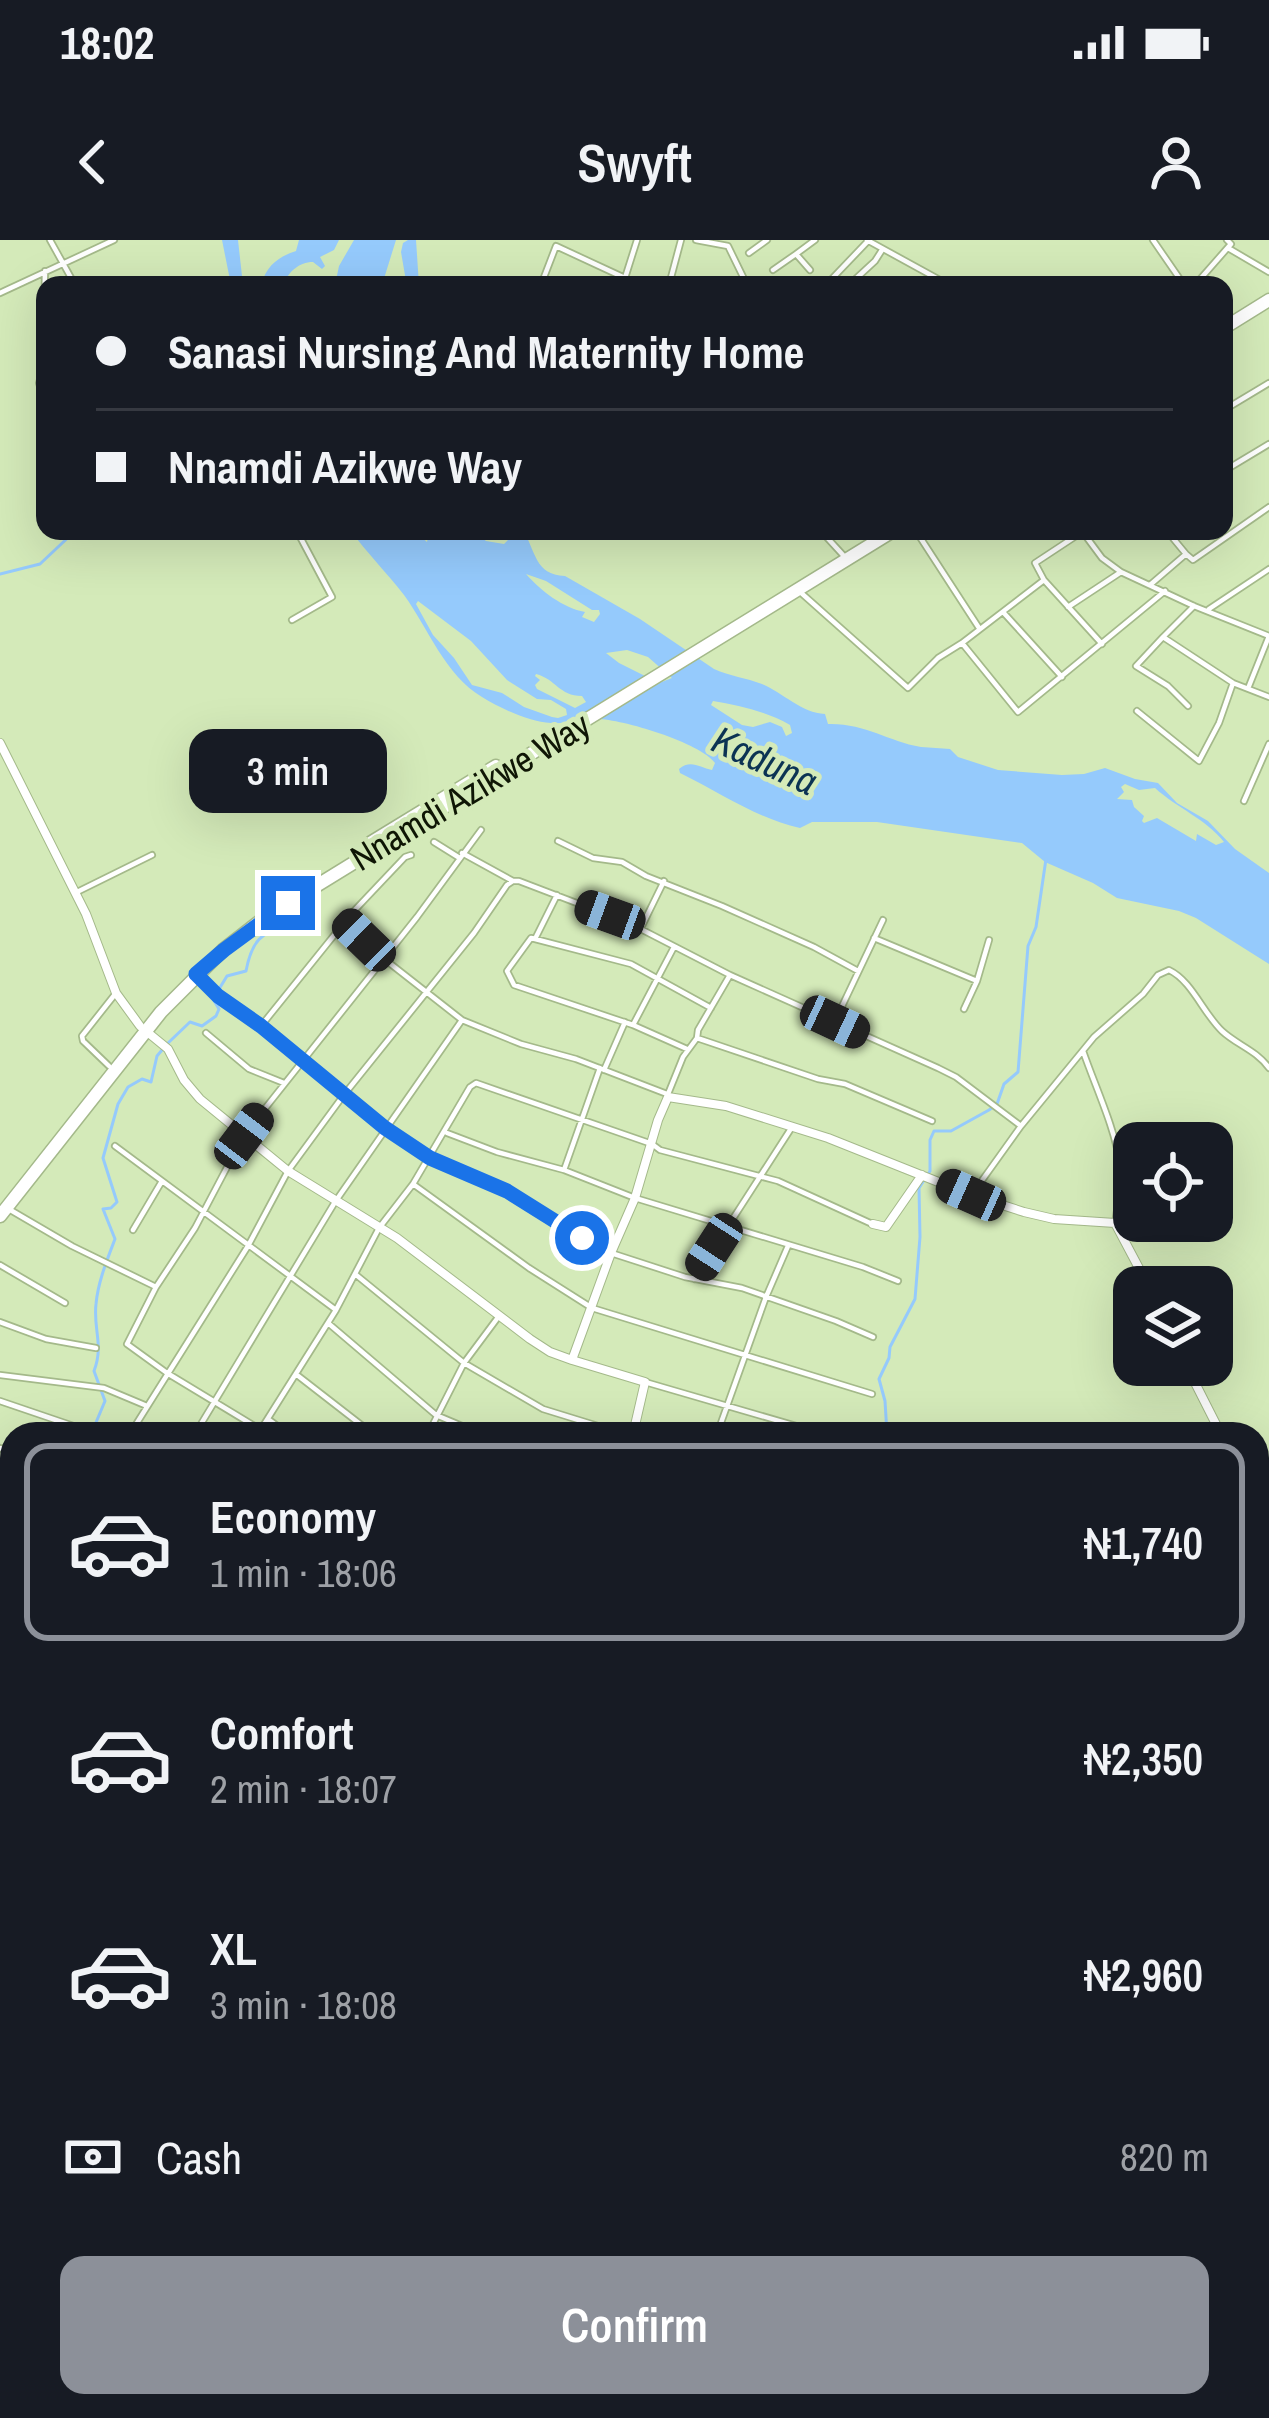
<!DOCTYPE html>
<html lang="en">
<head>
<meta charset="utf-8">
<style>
  :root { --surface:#171b24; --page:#20242c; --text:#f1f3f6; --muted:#9ea1a6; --line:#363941; --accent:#8c9099 }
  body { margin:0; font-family:"Archivo Narrow",sans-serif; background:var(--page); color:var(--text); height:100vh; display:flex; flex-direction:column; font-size:45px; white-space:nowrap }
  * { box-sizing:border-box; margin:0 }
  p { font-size:39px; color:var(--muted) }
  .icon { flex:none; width:66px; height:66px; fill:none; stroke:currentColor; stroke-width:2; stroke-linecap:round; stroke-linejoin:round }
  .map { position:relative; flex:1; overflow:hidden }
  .drawer { position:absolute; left:0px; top:1182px; width:1269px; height:996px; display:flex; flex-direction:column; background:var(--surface); border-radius:36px 36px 0 0; box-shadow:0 12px 48px #0002 }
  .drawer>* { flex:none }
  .guide { position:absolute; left:36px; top:36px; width:1197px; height:264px; border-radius:24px; box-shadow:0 12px 48px #0002; display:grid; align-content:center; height:264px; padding:0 60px; background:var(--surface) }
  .controls { position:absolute; left:1113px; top:882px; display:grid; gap:24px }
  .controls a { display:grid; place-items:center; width:120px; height:120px; border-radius:24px; background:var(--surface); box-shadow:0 12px 48px #0002; font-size:60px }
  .end { position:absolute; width:54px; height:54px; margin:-27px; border:15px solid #1a73e8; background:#fff; box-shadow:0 0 0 6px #fff }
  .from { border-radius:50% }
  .bubble { position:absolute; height:84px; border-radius:24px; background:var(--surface); box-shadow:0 12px 48px #0002; font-size:39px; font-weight:600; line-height:84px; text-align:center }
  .car { position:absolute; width:36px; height:72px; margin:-36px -18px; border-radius:15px; box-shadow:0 0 9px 3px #0007; background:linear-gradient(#222 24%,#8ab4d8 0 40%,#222 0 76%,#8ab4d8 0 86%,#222 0) }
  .guide b { display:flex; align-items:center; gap:42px; height:114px; font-size:45px }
  .guide b+b { border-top:3px solid var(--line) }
  .guide i { width:30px; height:30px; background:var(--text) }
  ul { padding:21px 0 0; list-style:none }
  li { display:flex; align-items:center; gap:36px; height:198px; margin:0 24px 18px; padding:0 36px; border:6px solid transparent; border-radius:24px }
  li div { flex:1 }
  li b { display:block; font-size:45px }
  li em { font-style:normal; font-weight:600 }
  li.on { border-color:var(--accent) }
  li>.icon { width:108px; height:108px; stroke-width:1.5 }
  .pay { display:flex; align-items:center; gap:30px; height:132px; padding:0 60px; font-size:45px }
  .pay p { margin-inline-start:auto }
  .button { display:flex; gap:24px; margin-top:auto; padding:24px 60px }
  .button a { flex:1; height:138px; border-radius:24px; background:var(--accent); color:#fff; font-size:48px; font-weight:600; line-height:138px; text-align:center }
  .status { display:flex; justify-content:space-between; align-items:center; height:84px; padding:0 60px; background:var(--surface); direction:ltr }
  .status svg { height:33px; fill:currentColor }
  header { display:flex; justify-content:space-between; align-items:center; height:156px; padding:0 60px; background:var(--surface); font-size:54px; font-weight:600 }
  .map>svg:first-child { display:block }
  .water { fill:#95cafc; fill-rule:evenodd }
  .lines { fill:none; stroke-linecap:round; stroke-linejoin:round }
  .stream { stroke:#95cafc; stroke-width:3 }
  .street-casing { stroke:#a4b98a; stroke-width:8 }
  .secondary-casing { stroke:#a4b98a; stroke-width:10 }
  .highway-casing { stroke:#a4b98a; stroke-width:15 }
  .street { stroke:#fff; stroke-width:4.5 }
  .secondary { stroke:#fff; stroke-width:8 }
  .highway { stroke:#fff; stroke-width:12 }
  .rail { stroke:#27301b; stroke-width:3 }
  .route { stroke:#1a73e8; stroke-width:15 }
  .labels { text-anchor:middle; stroke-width:10; stroke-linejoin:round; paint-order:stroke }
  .street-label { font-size:36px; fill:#0f1605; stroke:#d4eab9 }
  .water-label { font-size:39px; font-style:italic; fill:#0b3353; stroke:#d4eab9 }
</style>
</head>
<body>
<div class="status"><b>18:02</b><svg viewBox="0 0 49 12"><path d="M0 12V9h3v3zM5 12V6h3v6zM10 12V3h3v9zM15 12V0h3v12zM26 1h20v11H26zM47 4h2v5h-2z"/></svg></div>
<header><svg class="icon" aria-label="back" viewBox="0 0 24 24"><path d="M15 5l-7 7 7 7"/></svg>Swyft<svg class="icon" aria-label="person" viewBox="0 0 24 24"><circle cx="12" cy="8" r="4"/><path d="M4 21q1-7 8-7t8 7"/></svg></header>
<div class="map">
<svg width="1269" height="2178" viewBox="0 0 1269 2178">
  <rect width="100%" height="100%" fill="#d4eab9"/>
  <!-- water -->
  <path class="water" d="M 222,0 L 238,0 L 243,45 L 231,45 Z
    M 299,0 L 339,0 L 334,10 L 320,17 L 325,26 L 322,29 L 313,22 C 299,22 288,32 283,45 L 261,45 C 267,25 278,17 296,11 Z
    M 354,0 L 396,0 L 382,45 L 335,45 L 339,26 Z
    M 408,0 L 416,0 L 419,45 L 407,45 L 406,41 L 401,12 L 403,3 Z
    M 351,291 L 414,291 L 427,302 L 428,298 L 423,291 L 473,291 L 486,301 L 504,304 L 509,299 L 506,291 L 523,291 C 536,310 534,335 565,336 L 640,379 L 714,429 C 730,436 746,438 762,444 C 783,453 802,473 825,474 L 828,484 C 865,483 887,501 921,507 C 931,508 941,508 950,509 L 958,517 L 998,530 L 1062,535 L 1084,534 L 1105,528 L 1135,539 L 1158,543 L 1177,563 L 1208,581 L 1235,609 L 1269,633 L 1269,724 L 1196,678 L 1179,671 L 1117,658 L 1093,643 L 1045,622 L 1022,603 L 877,582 L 812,582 L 800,588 C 756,578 721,553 680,533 L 679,529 C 691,519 700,528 712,530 L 715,523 C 701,503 622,479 597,479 C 581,479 566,484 551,483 C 529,482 500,468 482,457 C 445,435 428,388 404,355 C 387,333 367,313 351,291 ZM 526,334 L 546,341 L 592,370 L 599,370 L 600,374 L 594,382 L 582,377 L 585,372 C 563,368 541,351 526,334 ZM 418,361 L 471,401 L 507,440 L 537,459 L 551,460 L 566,469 L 567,475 L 558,478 L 552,477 L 524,467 L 502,453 L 472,445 L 454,418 L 433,395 L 416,364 ZM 627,410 L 648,417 L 672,438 L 659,443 L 619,423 L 606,413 ZM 536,434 C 556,439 559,456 582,456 L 586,462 L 575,468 L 537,449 L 535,445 L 540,440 L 535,436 ZM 713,461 C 739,465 767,472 790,485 L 792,493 L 786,496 L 782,487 L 770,482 L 753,487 L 742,485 L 711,465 ZM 1125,544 L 1139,550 L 1155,548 C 1177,568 1206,579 1224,602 L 1216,605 L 1197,594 L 1196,601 L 1157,578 L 1144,583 L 1142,581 L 1144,576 L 1134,567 L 1132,560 L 1117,559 L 1124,552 L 1121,547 Z"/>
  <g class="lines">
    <!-- stream -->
    <path class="stream" d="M 0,334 L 40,324 L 75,291
      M 168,803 L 190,782 L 202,786 L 216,776 L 219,769 L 213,759 L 227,736 L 246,731 C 252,699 261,695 289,681
      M 92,1192 L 105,1161 L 94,1131 C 104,1105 93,1089 96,1064 C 98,1042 107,1020 115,999 L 103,969 L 111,968 L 117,962 L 103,918 L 118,864 L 128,847 L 142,839 L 151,842 L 157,816 L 162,810
      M 887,1194 L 885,1161 L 879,1139 L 889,1118 L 890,1107 L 915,1059 L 920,997 L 919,948 L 930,931 L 930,900 L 934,891 L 951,891 L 989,870 L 997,864 L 1004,844 L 1018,832 L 1028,706 L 1036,687 L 1046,619
      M 0,1384 L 12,1376
      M 536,2178 L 540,2166"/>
    <defs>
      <path id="street" d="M 50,0 L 75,45
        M 696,0 L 728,6 L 747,45
        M 867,0 L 949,45
        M 1153,0 L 1184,45
        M 1228,8 L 1269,32
        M 749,13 L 767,0
        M 773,30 L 796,14
        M 810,30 L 796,14 L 815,0
        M 45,31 L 43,129 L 39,143 L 45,162
        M 541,45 L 556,6 L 625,38 L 637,0
        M 669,45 L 681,0
        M 682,45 L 743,40
        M 826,45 L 868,1
        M 849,45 L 875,21 L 882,10
        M 1195,45 L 1231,4 L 1227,0
        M 0,53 L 114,0
        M 1224,170 L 1269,143
        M 1224,231 L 1269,204
        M 821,291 L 843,315
        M 916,291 L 979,388
        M 1082,291 L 1102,318 L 1121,332 L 1194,366 L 1269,396
        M 1167,291 L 1186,314
        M 1082,292 L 1035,323 L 1044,340 L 1102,404
        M 1044,340 L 962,403 L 1018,472 L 1165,351
        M 1150,345 L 1186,314 L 1193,320 L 1269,267
        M 799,351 L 908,448 L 938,418 L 962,403
        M 1194,366 L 1163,397 L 1233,443 L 1269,457
        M 1068,367 L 1121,332
        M 1209,369 L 1269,329
        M 1003,372 L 1062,437
        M 292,380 L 332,357 L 298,293
        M 1163,397 L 1136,426 L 1168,446 L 1188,466
        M 1249,446 L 1269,396
        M 1137,471 L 1199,521 L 1219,483 L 1233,443
        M 1244,561 L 1269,504
        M 558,601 L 593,618 L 622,622 L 646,636 L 722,666 L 814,707 L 858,731
        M 434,602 L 458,617
        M 462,613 L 513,641 L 519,641 L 629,683 L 730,735 L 938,828 L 956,837 L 1021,886 L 973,953
        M 75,653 L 152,615
        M 344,681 L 383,718 L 462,780 L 521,804 L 576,819 L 667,854
        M 640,690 L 664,641
        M 874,698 L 977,741
        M 535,699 L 557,655
        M 199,737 L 219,756 L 302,819 L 343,856 L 430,918 L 507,951 L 611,1013 L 685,1037 L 742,1048 L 836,1081 L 873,1097
        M 964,769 L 977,741 L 989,700
        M 835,781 L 883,680
        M 633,785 L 674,707
        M 261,786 L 352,673 L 405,617 L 411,615
        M 206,793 L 249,829 L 284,843
        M 697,798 L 818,839 L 845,844 L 932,881
        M 687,809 L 633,785 L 514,745 L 507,731 L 531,698 L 535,699 L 631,724 L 711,768
        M 1083,811 C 1095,846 1115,888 1120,924 C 1122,944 1118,964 1115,983
        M 109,826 L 83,801 L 82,796 L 116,753
        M 604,830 L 625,782
        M 668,854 L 683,817 L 697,798 L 698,790 L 730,735
        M 1021,886 L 1094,797 L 1143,754 L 1158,735 L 1169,730 C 1192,741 1203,773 1222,791 C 1237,805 1256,810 1269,828
        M 447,893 L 497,912 L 564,930 L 635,958 L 863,1027 L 898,1041
        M 115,906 L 336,1070
        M 564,930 L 600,828
        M 413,944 L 529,1028 L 592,1068 L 872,1154
        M 7,968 L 72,1006 L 156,1047
        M 133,990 L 162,941
        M 0,1025 L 65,1063
        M 355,1034 L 464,1123 L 543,1169 L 624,1194
        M 694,1039 L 792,887
        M 0,1082 L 46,1099 L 96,1108
        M 328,1083 L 436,1175 L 481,1194
        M 0,1135 L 104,1148 L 147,1166
        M 297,1135 L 373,1194
        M 645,1142 L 824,1194
        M 0,1161 L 97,1194
        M 268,1179 L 288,1194
        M 261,1190 L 167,1133 L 127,1104 L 156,1047 L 195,988 L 244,895 L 417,677 L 481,590
        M 130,1194 L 248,1006 L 288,931 L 343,856 L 474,693 L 507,645 L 513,641
        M 195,1194 L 335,962 L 462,780
        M 258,1194 L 336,1070 L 379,988 L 413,944 L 470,847 L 476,843 L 652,904 L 660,910 L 778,941 L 870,983
        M 428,1194 L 464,1123 L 499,1076
        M 717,1194 L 766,1057 L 788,1006
        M 0,1208 L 12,1215
        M 0,1277 L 12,1285
        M 0,1327 L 12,1335
        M 0,1448 L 12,1462
        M 0,1531 L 12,1543
        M 1257,1618 L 1269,1610
        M 1257,1716 L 1269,1693
        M 1257,1816 L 1269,1818
        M 1257,1842 L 1269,1821
        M 1257,1927 L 1269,1934
        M 1257,1952 L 1269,1937
        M 1257,2120 L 1269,2132
        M 207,2166 L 208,2178
        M 443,2166 L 462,2178
        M 913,2166 L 928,2178
        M 584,2167 L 585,2166
        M 1142,2167 L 1148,2178
        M 230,2178 L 233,2166
        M 290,2178 L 330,2166
        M 291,2178 L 295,2166
        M 651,2178 L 658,2166
        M 713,2178 L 719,2166
        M 775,2178 L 781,2166
        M 840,2178 L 847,2166
        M 1009,2178 L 1014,2166
        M 1073,2178 L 1079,2166
        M 1129,2178 L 1142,2166"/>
      <path id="secondary" d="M 0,503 L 86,674 L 116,753 L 140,786
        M 146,791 L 168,809 L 184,840 L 200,859 L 288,931 L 397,998 L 530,1099 L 550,1112 L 572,1120 L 611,1013 L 635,958 L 658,880 L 668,857 L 726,866 L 828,898 L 971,955 L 1024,972 L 1054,979 L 1115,983 L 1149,1047
        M 873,984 L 886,987 L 922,935
        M 572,1120 L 645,1142 L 633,1194
        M 1186,1125 L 1221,1194
        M 1257,1257 L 1269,1274
        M 1257,1500 L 1269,1498
        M 1257,1588 L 1269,1586
        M 0,1626 L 12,1615
        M 0,1825 L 12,1834"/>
      <path id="highway" d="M 1224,88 L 1269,60
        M 370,603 L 496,526
        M 0,976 L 161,772 L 223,710 L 264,678 L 893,291"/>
    </defs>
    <!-- street casing -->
    <use href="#street" class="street-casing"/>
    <!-- secondary casing -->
    <use href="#secondary" class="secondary-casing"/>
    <!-- highway casing -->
    <use href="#highway" class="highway-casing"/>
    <!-- street -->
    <use href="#street" class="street"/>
    <!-- secondary -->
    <use href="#secondary" class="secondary"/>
    <!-- highway -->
    <use href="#highway" class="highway"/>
    <!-- rail -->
    <path class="rail" d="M 1257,1534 L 1269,1532
      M 0,1645 L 12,1634"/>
  </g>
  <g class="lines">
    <!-- route -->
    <path class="route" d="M 288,663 L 224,710 L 196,734 L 218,756 L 261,786 L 385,888 L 430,918 L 507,951 L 582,998"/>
  </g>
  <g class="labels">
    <!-- street labels -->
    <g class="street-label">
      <text transform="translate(470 551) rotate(-31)" y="13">Nnamdi Azikwe Way</text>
    </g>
    <!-- water labels -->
    <g class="water-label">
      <text transform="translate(765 520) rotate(25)" y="14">Kaduna</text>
    </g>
  </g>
</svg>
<div class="controls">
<a><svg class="icon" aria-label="locate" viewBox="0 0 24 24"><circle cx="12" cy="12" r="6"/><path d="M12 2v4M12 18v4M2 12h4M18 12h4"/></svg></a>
<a><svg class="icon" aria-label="layers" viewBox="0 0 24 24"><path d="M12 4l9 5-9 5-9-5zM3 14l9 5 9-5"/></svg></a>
</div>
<i class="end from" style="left:582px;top:998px"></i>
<i class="end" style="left:288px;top:663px"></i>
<div class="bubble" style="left:189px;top:489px;width:198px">3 min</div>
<i class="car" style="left:610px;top:675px;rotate:290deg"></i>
<i class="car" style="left:364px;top:700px;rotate:314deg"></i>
<i class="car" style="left:835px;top:782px;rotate:115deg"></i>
<i class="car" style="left:244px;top:896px;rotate:37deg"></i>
<i class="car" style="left:971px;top:955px;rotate:294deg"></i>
<i class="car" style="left:714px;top:1007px;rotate:213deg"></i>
<div class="guide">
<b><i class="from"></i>Sanasi Nursing And Maternity Home</b>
<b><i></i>Nnamdi Azikwe Way</b>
</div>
<section class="drawer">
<ul>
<li class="on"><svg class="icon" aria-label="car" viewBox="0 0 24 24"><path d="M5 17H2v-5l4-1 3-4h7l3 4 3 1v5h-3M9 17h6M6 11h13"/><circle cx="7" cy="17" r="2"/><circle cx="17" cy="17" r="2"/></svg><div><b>Economy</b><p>1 min · 18:06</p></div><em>₦1,740</em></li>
<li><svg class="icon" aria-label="car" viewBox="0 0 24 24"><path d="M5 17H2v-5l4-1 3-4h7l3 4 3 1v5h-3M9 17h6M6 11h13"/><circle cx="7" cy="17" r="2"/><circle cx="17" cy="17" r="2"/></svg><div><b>Comfort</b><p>2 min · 18:07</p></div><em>₦2,350</em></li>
<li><svg class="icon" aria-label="car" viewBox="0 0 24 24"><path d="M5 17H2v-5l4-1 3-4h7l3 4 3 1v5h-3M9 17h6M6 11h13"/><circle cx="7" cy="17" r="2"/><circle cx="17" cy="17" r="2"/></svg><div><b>XL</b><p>3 min · 18:08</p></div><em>₦2,960</em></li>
</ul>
<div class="pay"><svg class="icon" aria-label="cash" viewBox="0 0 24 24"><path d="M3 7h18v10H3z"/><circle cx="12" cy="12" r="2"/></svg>Cash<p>820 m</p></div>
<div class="button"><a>Confirm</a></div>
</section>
</div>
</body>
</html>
